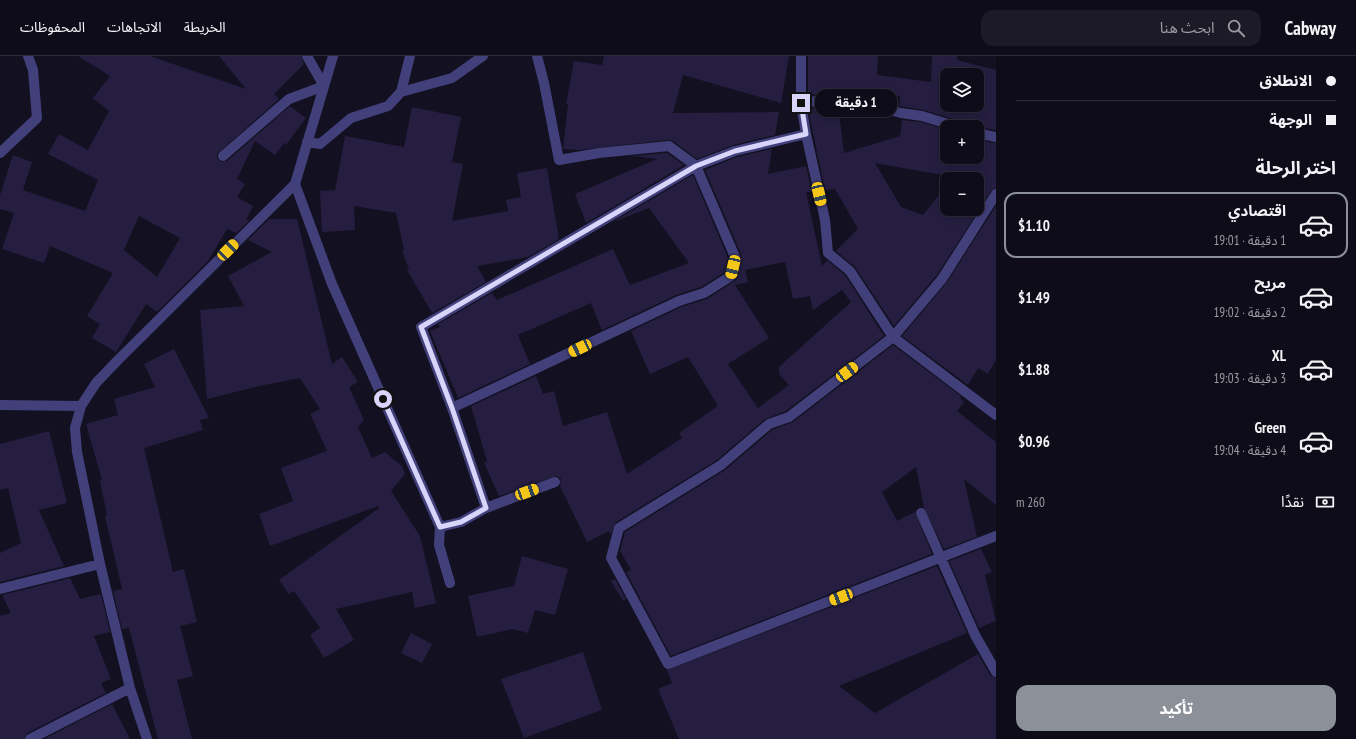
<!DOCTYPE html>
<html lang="ar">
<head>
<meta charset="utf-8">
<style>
  :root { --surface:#0e0c19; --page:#1c1a26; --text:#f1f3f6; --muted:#9b9ba2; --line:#2e2c38; --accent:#8c9099 }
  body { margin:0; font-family:"PT Sans Narrow","Noto Sans Arabic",sans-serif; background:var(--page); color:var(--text); direction:rtl; height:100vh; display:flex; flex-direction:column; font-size:15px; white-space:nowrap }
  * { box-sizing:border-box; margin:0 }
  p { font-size:13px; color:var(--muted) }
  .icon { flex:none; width:22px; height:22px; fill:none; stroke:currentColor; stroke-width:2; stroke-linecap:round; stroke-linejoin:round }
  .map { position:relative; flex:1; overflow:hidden; direction:ltr }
  .side { display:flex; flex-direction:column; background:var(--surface); width:360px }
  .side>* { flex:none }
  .hud { display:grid; align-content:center; height:88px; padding:0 20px; background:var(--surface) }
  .tools { position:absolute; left:940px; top:12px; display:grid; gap:8px }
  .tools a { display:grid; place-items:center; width:44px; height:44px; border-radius:8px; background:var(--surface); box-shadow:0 2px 10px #0003,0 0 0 1px var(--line); font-size:20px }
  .end { position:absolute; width:18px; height:18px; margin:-9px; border:5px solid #d9d4fa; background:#111; box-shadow:0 0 0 2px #111 }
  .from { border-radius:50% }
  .bubble { position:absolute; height:28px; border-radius:12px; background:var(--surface); box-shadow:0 2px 10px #0003,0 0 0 1px var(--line); font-size:13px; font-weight:700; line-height:28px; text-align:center; direction:rtl }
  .car { position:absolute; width:12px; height:24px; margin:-12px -6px; border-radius:5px; box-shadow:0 0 3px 1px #0007; background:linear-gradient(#f5c518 24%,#345 0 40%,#f5c518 0 76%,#345 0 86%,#f5c518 0) }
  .hud b { display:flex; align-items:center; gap:14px; height:38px; font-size:15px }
  .hud b+b { border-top:1px solid var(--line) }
  .hud i { width:10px; height:10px; background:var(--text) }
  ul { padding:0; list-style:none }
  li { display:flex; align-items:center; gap:12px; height:66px; margin:0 8px 6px; padding:0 12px; border:2px solid transparent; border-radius:12px }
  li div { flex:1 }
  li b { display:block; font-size:15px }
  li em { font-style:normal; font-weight:700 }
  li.on { border-color:var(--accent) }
  li>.icon { width:36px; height:36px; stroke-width:1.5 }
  h2 { padding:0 20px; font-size:18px; line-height:48px }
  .pay { display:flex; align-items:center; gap:10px; height:44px; padding:0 20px; font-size:15px }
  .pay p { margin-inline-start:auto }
  .action { display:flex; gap:8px; margin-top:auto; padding:8px 20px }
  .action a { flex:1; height:46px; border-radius:12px; background:var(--accent); color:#fff; font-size:16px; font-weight:700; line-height:46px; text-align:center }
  header { display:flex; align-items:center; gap:24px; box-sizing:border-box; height:56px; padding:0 20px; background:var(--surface); border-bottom:1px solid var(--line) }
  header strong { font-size:19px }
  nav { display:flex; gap:22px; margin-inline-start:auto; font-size:14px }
  .search { width:280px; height:36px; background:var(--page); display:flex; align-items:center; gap:10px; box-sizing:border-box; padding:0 14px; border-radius:12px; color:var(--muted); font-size:15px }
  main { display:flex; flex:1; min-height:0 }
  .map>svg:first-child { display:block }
  .building { fill:#251e40; fill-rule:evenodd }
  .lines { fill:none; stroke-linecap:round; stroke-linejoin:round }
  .minor { stroke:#42407b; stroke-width:10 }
  .route { stroke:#d9d4fa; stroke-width:5 }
</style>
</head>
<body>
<header>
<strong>Cabway</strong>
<div class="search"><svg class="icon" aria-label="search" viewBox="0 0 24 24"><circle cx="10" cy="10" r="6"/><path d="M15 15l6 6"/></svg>ابحث هنا</div>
<nav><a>الخريطة</a><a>الاتجاهات</a><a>المحفوظات</a></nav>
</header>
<main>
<section class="side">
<div class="hud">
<b><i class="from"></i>الانطلاق</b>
<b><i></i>الوجهة</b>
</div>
<h2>اختر الرحلة</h2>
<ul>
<li class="on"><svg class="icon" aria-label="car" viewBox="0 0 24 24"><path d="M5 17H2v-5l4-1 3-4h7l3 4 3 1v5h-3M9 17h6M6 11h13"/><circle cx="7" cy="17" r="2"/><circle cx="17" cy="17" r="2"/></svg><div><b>اقتصادي</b><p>1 دقيقة · 19:01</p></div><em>$1.10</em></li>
<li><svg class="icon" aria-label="car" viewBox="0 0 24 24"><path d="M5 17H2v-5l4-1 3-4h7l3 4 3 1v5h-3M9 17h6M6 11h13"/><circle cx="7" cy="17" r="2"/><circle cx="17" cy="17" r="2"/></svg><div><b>مريح</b><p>2 دقيقة · 19:02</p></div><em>$1.49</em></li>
<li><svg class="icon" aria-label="car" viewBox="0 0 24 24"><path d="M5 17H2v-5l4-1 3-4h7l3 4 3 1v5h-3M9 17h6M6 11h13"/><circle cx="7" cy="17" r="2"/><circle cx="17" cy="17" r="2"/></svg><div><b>XL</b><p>3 دقيقة · 19:03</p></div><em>$1.88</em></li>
<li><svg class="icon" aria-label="car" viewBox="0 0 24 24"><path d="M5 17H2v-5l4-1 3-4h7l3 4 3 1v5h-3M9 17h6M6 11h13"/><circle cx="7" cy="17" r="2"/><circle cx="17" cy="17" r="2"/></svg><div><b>Green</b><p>4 دقيقة · 19:04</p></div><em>$0.96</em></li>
</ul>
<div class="pay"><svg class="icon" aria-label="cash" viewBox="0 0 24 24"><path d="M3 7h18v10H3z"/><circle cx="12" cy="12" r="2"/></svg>نقدًا<p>260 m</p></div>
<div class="action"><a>تأكيد</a></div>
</section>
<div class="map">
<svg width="996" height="683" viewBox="0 0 996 683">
  <rect width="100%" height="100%" fill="#131021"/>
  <!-- building -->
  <path class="building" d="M 78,0 L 150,0 L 246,33 L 219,0 L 301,0 L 304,8 L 274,38 L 279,43 L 217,98 L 217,102 L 221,106 L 227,105 L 290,50 L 306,62 L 286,89 L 284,87 L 275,99 L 255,85 L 237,123 L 245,128 L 237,141 L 253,150 L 246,164 L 250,164 L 236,177 L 227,173 L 208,205 L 157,256 L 146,248 L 116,296 L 92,282 L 100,268 L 87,260 L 113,217 L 50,190 L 44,207 L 2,193 L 14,157 L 0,153 L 0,139 L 13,99 L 32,106 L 23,134 L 85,155 L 98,124 L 48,98 L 59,78 L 88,94 L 109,55 L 93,42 L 110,20 ZM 139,160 L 180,182 L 157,221 L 124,194 Z
    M 604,0 L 789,0 L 781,47 L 683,19 L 673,57 L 779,56 L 775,79 L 733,89 L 697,103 L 673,85 L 668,84 L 578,94 L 563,93 L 568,48 L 566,48 L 574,5 L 602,9 Z
    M 808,0 L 878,0 L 877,19 L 931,26 L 932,0 L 957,0 L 957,4 L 996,14 L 996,74 L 978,71 L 964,71 L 960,65 L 924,54 L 899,50 L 900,40 L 836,35 L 808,40 ZM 947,19 L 977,19 L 977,49 L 947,49 Z
    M 838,49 L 844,97 L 900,80 L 902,64 L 921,66 L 947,74 L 947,101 L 977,101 L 977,84 L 996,87 L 996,132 L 991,135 L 937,219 L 894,270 L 855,211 L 836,195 L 858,173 L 835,133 L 825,134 L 808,53 ZM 875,107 L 954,121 L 952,123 L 977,123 L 977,153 L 947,153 L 947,129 L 923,159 L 901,151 Z
    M 412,51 L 461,61 L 452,106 L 463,108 L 452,165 L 508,155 L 506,144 L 521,141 L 517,117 L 547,112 L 559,183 L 528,201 L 477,210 L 486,226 L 432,257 L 407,214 L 409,213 L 402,195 L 404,194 L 396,157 L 354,150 L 355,174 L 322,176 L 320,135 L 335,134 L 345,80 L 404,91 Z
    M 772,93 L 768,118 L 806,110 L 812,136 L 806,136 L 822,210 L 827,204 L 845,219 L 884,280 L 786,355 L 765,363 L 717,404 L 616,466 L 611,478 L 609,475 L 587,486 L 560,430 L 561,423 L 556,420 L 499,440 L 484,407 L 487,405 L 471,350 L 536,320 L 543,338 L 554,335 L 563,370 L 607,356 L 627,418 L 682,382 L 679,377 L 718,350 L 688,301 L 650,318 L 631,275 L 681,251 L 707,243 L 736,224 L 741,198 L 705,114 L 737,101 ZM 785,206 L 793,243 L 810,240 L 813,254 L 842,234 L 851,246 L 779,311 L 779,318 L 789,329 L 758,352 L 728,308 L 769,282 L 735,229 L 748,226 L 745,214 Z
    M 667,97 L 684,109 L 586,167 L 575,138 L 657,103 L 632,100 Z
    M 693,119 L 728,202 L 725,216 L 701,231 L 676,239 L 602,274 L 591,247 L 518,279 L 530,308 L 458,342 L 430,275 L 440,271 L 438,268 L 492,237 L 497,244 L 613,193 L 630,229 L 689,207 L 649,152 L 611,167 Z
    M 996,150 L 996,304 L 988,318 L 978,312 L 968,329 L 902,280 L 947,226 Z
    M 269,163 L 297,163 L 332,308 L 342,301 L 358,326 L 349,331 L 364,364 L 358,371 L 372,402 L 385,396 L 402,410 L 405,418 L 391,435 L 420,480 L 436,547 L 415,552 L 412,536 L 336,553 L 354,584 L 324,602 L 310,579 L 320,572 L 294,535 L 289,538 L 279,524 L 379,452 L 378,450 L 270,490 L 259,458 L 293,445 L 281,412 L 327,395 L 310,358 L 320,353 L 300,322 L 259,330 L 207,343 L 200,254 L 244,250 L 228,220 L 272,196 L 248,184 Z
    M 893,289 L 961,340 L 960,342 L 964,346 L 957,355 L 996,386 L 996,449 L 964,423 L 977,481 L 944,493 L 924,452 L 916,411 L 882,436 L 897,465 L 915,456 L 932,498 L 671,600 L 626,516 L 631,514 L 620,495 L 625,476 L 725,414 L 772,374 L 793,366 Z
    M 174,293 L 209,362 L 200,364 L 203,374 L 144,392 L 173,516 L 184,513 L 197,566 L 180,570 L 193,620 L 177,624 L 192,683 L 158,683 L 129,572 L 122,573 L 113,535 L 122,533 L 105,460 L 107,459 L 100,425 L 102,424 L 86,368 L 118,359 L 114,343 L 155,331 L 144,308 Z
    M 49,375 L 67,447 L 39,454 L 64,510 L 0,526 L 0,497 L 21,487 L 8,432 L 0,434 L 0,388 Z
    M 981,493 L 992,516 L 985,519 L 996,565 L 979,572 L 949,505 Z
    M 522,500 L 568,513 L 555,559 L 535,554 L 528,577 L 513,573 L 477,581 L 468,540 L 514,530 Z
    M 937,510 L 967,577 L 839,630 L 875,657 L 978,598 L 990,619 L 996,622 L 996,683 L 679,683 L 658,633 L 672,627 L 667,614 Z
    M 70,522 L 80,543 L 101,538 L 110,576 L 94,580 L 111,623 L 101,627 L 106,637 L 27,677 L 24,683 L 0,683 L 0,560 L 11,557 L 2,539 Z
    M 615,523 L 626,543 L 623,545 L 611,525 Z
    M 411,577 L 432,588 L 422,607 L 401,597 Z
    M 583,596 L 602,654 L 524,682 L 501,623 Z
    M 112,648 L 130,683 L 44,683 Z"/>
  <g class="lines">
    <!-- minor -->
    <path class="minor" d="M 801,0 L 801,47 L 806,78 L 825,164 L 828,197 L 850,215 L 893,281 L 996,359
      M 401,36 L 452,22 L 483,0
      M 801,47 L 841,42 L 901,57 L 922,60 L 958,71
      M 977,77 L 996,81
      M 307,86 L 320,88 L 351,62 L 388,50 L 401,36 L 410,0
      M 0,97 L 37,62 L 33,14 L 28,0
      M 223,100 L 289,43 L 324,30 L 307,0
      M 295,128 L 332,228 L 440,471 L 439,489 L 450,527
      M 996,138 L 942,223 L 893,281 L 789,361 L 769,368 L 721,409 L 619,472 L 611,502 L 668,608 L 996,480
      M 0,349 L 81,350
      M 452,352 L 679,245 L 704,237 L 731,220 L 735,201 L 696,110 L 669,90 L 599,97 L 559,104 L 544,27 L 537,0
      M 486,452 L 452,352 L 421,271 L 696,110 L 735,95 L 806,78
      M 921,457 L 975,579 L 996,616
      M 440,471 L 461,466 L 486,452 L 555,426
      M 0,533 L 100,508
      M 30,683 L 130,632
      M 147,683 L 130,632 L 100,508 L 77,396 L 75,372 L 81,350 L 96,327 L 118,304 L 295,128 L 333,0"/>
  </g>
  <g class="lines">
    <!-- route -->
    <path class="route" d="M 383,343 L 440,471 L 461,466 L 486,452 L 452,352 L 421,271 L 696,110 L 735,95 L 806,78 L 801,47"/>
  </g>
</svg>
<div class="tools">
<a><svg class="icon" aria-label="layers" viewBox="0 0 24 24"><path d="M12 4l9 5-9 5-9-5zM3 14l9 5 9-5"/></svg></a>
<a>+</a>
<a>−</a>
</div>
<i class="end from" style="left:383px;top:343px"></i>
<i class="end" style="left:801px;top:47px"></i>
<div class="bubble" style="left:815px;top:33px;width:82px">1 دقيقة</div>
<i class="car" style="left:819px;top:138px;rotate:167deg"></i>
<i class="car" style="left:228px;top:194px;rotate:45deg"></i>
<i class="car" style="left:733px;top:211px;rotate:193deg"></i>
<i class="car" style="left:580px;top:292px;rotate:245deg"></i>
<i class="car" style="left:847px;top:316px;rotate:53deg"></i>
<i class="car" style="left:527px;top:436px;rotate:70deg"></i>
<i class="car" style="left:841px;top:541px;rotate:249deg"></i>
</div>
</main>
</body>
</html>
